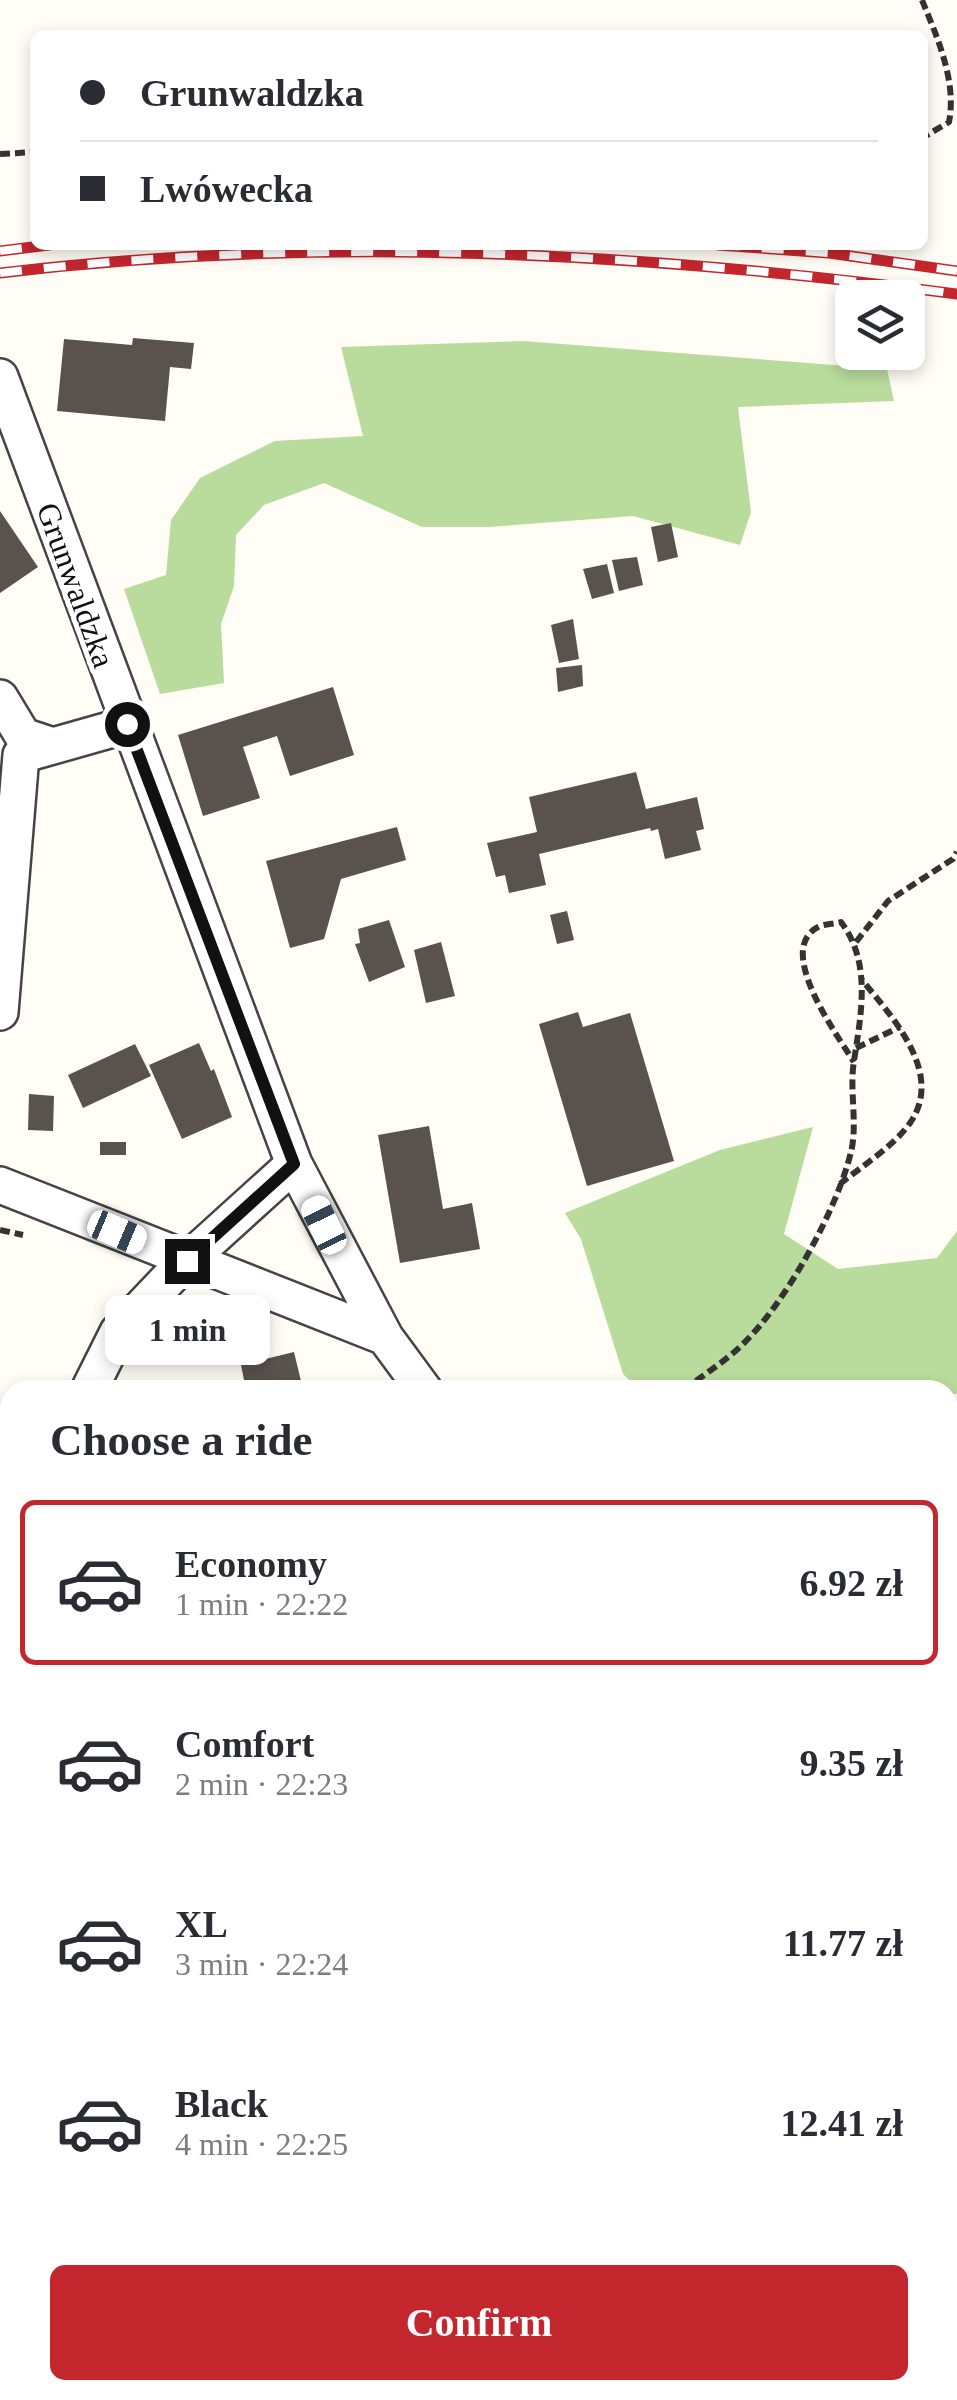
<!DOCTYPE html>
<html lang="en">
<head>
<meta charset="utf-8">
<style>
  :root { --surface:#fff; --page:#f2f2f3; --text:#2b2b33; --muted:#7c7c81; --line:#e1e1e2; --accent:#c4262e }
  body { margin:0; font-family:"Times New Roman",serif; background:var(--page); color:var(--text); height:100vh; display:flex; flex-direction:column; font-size:38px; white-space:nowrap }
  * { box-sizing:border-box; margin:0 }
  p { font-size:32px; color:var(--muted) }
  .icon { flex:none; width:55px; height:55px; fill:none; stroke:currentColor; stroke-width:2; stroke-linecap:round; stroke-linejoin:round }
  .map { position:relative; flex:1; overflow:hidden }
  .panel { position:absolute; left:0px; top:1380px; width:958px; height:1020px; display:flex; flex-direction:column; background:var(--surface); border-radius:30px 30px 0 0; box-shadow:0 5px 15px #0003 }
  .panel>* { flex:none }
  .banner { position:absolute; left:30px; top:30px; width:898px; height:220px; border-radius:15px; box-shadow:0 5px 15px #0003; display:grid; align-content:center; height:220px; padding:0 50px; background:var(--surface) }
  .controls { position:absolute; left:835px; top:280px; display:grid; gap:20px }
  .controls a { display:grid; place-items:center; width:90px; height:90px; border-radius:15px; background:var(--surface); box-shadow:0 5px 15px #0003; font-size:50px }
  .end { position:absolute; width:45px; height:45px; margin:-22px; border:12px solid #111; background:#fff; box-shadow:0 0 0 5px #fff }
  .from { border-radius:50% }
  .bubble { position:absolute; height:70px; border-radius:15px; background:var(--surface); box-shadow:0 5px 15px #0003; font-size:32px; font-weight:600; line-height:70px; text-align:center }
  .car { position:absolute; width:30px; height:60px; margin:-30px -15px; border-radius:12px; box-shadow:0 0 8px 2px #0007; background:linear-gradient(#fff 24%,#345 0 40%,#fff 0 76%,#345 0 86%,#fff 0) }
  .banner b { display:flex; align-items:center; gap:35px; height:95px; font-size:38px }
  .banner b+b { border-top:2px solid var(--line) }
  .banner i { width:25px; height:25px; background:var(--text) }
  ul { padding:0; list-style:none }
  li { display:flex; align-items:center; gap:30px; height:165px; margin:0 20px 15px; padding:0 30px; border:5px solid transparent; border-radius:15px }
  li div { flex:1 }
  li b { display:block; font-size:38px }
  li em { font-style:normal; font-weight:600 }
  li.on { border-color:var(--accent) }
  li>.icon { width:90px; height:90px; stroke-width:1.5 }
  h2 { padding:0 50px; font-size:45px; line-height:120px }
  .primary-button { display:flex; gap:20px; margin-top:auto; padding:20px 50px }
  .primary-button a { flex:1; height:115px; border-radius:15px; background:var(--accent); color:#fff; font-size:40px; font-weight:600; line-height:115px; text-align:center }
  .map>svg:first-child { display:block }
  .forest { fill:#b9dc9c }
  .building { fill:#5a524d }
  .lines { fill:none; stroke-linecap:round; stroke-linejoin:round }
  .minor-casing { stroke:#444; stroke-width:40 }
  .path { stroke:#333; stroke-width:6; stroke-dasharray:10 5; stroke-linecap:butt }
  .minor { stroke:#fff; stroke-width:35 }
  .rail-casing { stroke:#c4262e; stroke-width:11 }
  .rail { stroke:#fff; stroke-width:8; stroke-dasharray:22; stroke-linecap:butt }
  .route { stroke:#111; stroke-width:12 }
  .labels { text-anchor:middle; stroke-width:10; stroke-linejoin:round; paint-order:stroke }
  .street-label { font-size:32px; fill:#111; stroke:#fff }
</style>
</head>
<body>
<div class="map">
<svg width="957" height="2400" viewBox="0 0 957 2400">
  <rect width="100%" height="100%" fill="#fffdf5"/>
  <!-- forest -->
  <path class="forest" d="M 523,341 L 887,369 L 894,401 L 738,407 L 751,512 L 740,545 L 633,516 L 489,527 L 422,527 L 324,483 L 264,505 L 236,535 L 234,586 L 221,624 L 224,683 L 160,694 L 124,589 L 166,575 L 171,520 L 200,478 L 275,441 L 363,436 L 341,347 Z
    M 813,1127 L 784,1234 L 838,1269 L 937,1258 L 957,1231 L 957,1394 L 948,1395 L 948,1390 L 640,1390 L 623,1374 L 581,1239 L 565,1213 L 720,1150 Z"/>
  <!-- building -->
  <path class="building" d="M 133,338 L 194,343 L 191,369 L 170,367 L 165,421 L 57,411 L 64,339 L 132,345 Z
    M 0,511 L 38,567 L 0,593 Z
    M 671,523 L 678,557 L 658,562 L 651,527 Z
    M 637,557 L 643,585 L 619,591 L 612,560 Z
    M 607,564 L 614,593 L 592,599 L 583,569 Z
    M 573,619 L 579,659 L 559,663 L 551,625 Z
    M 582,665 L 583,686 L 558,692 L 556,668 Z
    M 333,687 L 354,755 L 290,776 L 277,736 L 243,747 L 260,798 L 203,816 L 178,735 Z
    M 636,772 L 646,809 L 697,797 L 704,829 L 696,831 L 701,850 L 665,859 L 658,829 L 651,831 L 650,828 L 539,854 L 546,885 L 509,893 L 505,875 L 496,877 L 487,843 L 537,832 L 529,797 Z
    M 397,827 L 406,860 L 341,879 L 324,939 L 290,948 L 266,861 Z
    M 567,911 L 574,940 L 557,944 L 550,915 Z
    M 389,920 L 405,967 L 369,982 L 355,944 L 360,943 L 358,929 Z
    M 441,942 L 455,996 L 426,1003 L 414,950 Z
    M 578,1012 L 583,1027 L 630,1013 L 674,1161 L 587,1186 L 539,1024 Z
    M 199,1043 L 211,1071 L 214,1069 L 232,1117 L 182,1139 L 149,1065 Z
    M 135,1044 L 151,1076 L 83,1108 L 68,1075 Z
    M 29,1094 L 54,1096 L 53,1131 L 28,1130 Z
    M 429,1126 L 443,1209 L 472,1203 L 480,1249 L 400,1263 L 378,1135 Z
    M 100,1142 L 126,1142 L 126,1155 L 100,1155 Z
    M 294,1352 L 301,1381 L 265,1390 L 246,1390 L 241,1365 Z
    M 957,1827 L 957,1870 L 948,1875 L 948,1831 Z
    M 888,2392 L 889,2400 L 838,2400 L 838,2397 Z"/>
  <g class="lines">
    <defs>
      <path id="minor" d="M 0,377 L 294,1164 L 385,1337 L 424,1390
        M 0,698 L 23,736 L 50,745
        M 0,1012 L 21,755 L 127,725
        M 0,1185 L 385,1337
        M 89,1390 L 118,1332 L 177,1270 L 294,1164
        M 948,2205 L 957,2224
        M 948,2343 L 957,2341
        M 35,2390 L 35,2400
        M 557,2400 L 688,2390"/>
    </defs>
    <!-- minor casing -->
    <use href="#minor" class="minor-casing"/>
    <!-- path -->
    <path class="path" d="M 922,0 C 937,37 957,81 949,122 L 922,138
      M 0,154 L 35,152
      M 856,942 L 888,901 L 953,859 L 957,852
      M 856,1048 L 900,1027
      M 840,1184 C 862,1166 894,1146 910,1123 C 945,1073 892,1017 862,980
      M 0,1230 L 23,1235
      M 684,1390 C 703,1375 726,1361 744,1343 C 786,1302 837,1210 851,1152 C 858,1124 849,1090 854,1061 C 861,1014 872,963 841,922 C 835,924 823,924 818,927 C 774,950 838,1036 854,1062
      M 948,1536 L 957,1544"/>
    <!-- minor -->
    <use href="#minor" class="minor"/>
    <defs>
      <path id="rail" d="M 718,245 L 829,253 L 957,271
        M 0,251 L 49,245
        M 0,273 C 319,235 640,252 957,294"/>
    </defs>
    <!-- rail casing -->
    <use href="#rail" class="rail-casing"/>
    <!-- rail -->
    <use href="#rail" class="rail"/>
  </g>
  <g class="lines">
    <!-- route -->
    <path class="route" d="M 127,724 L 294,1164 L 187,1261"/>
  </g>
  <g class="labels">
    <!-- street labels -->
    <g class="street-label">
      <text transform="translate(76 585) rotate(70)" y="11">Grunwaldzka</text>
    </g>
  </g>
</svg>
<div class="controls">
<a><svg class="icon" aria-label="layers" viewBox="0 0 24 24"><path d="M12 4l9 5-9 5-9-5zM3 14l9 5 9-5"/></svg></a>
</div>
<i class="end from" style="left:127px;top:724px"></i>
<i class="end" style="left:187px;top:1261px"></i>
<div class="bubble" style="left:105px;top:1295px;width:165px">1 min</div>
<i class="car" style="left:324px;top:1225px;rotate:334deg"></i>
<i class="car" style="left:117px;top:1232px;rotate:113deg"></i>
<div class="banner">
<b><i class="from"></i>Grunwaldzka</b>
<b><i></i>Lwówecka</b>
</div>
<section class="panel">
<h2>Choose a ride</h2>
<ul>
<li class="on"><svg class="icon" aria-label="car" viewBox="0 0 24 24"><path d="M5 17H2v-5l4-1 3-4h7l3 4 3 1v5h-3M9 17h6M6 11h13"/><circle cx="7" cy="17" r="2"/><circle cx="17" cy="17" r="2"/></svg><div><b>Economy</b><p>1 min · 22:22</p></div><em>6.92 zł</em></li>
<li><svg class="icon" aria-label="car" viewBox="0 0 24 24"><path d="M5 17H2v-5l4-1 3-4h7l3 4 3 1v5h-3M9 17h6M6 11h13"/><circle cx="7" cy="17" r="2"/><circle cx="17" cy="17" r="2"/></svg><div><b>Comfort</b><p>2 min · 22:23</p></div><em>9.35 zł</em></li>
<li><svg class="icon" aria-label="car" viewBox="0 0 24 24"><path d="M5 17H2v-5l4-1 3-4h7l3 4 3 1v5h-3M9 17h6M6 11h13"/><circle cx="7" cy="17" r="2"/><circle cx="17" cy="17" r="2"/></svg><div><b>XL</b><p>3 min · 22:24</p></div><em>11.77 zł</em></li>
<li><svg class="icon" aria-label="car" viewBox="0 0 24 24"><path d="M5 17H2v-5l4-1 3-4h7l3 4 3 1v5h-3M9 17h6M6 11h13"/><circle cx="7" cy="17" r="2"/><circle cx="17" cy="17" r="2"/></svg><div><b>Black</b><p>4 min · 22:25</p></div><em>12.41 zł</em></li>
</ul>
<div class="primary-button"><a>Confirm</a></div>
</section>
</div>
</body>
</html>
